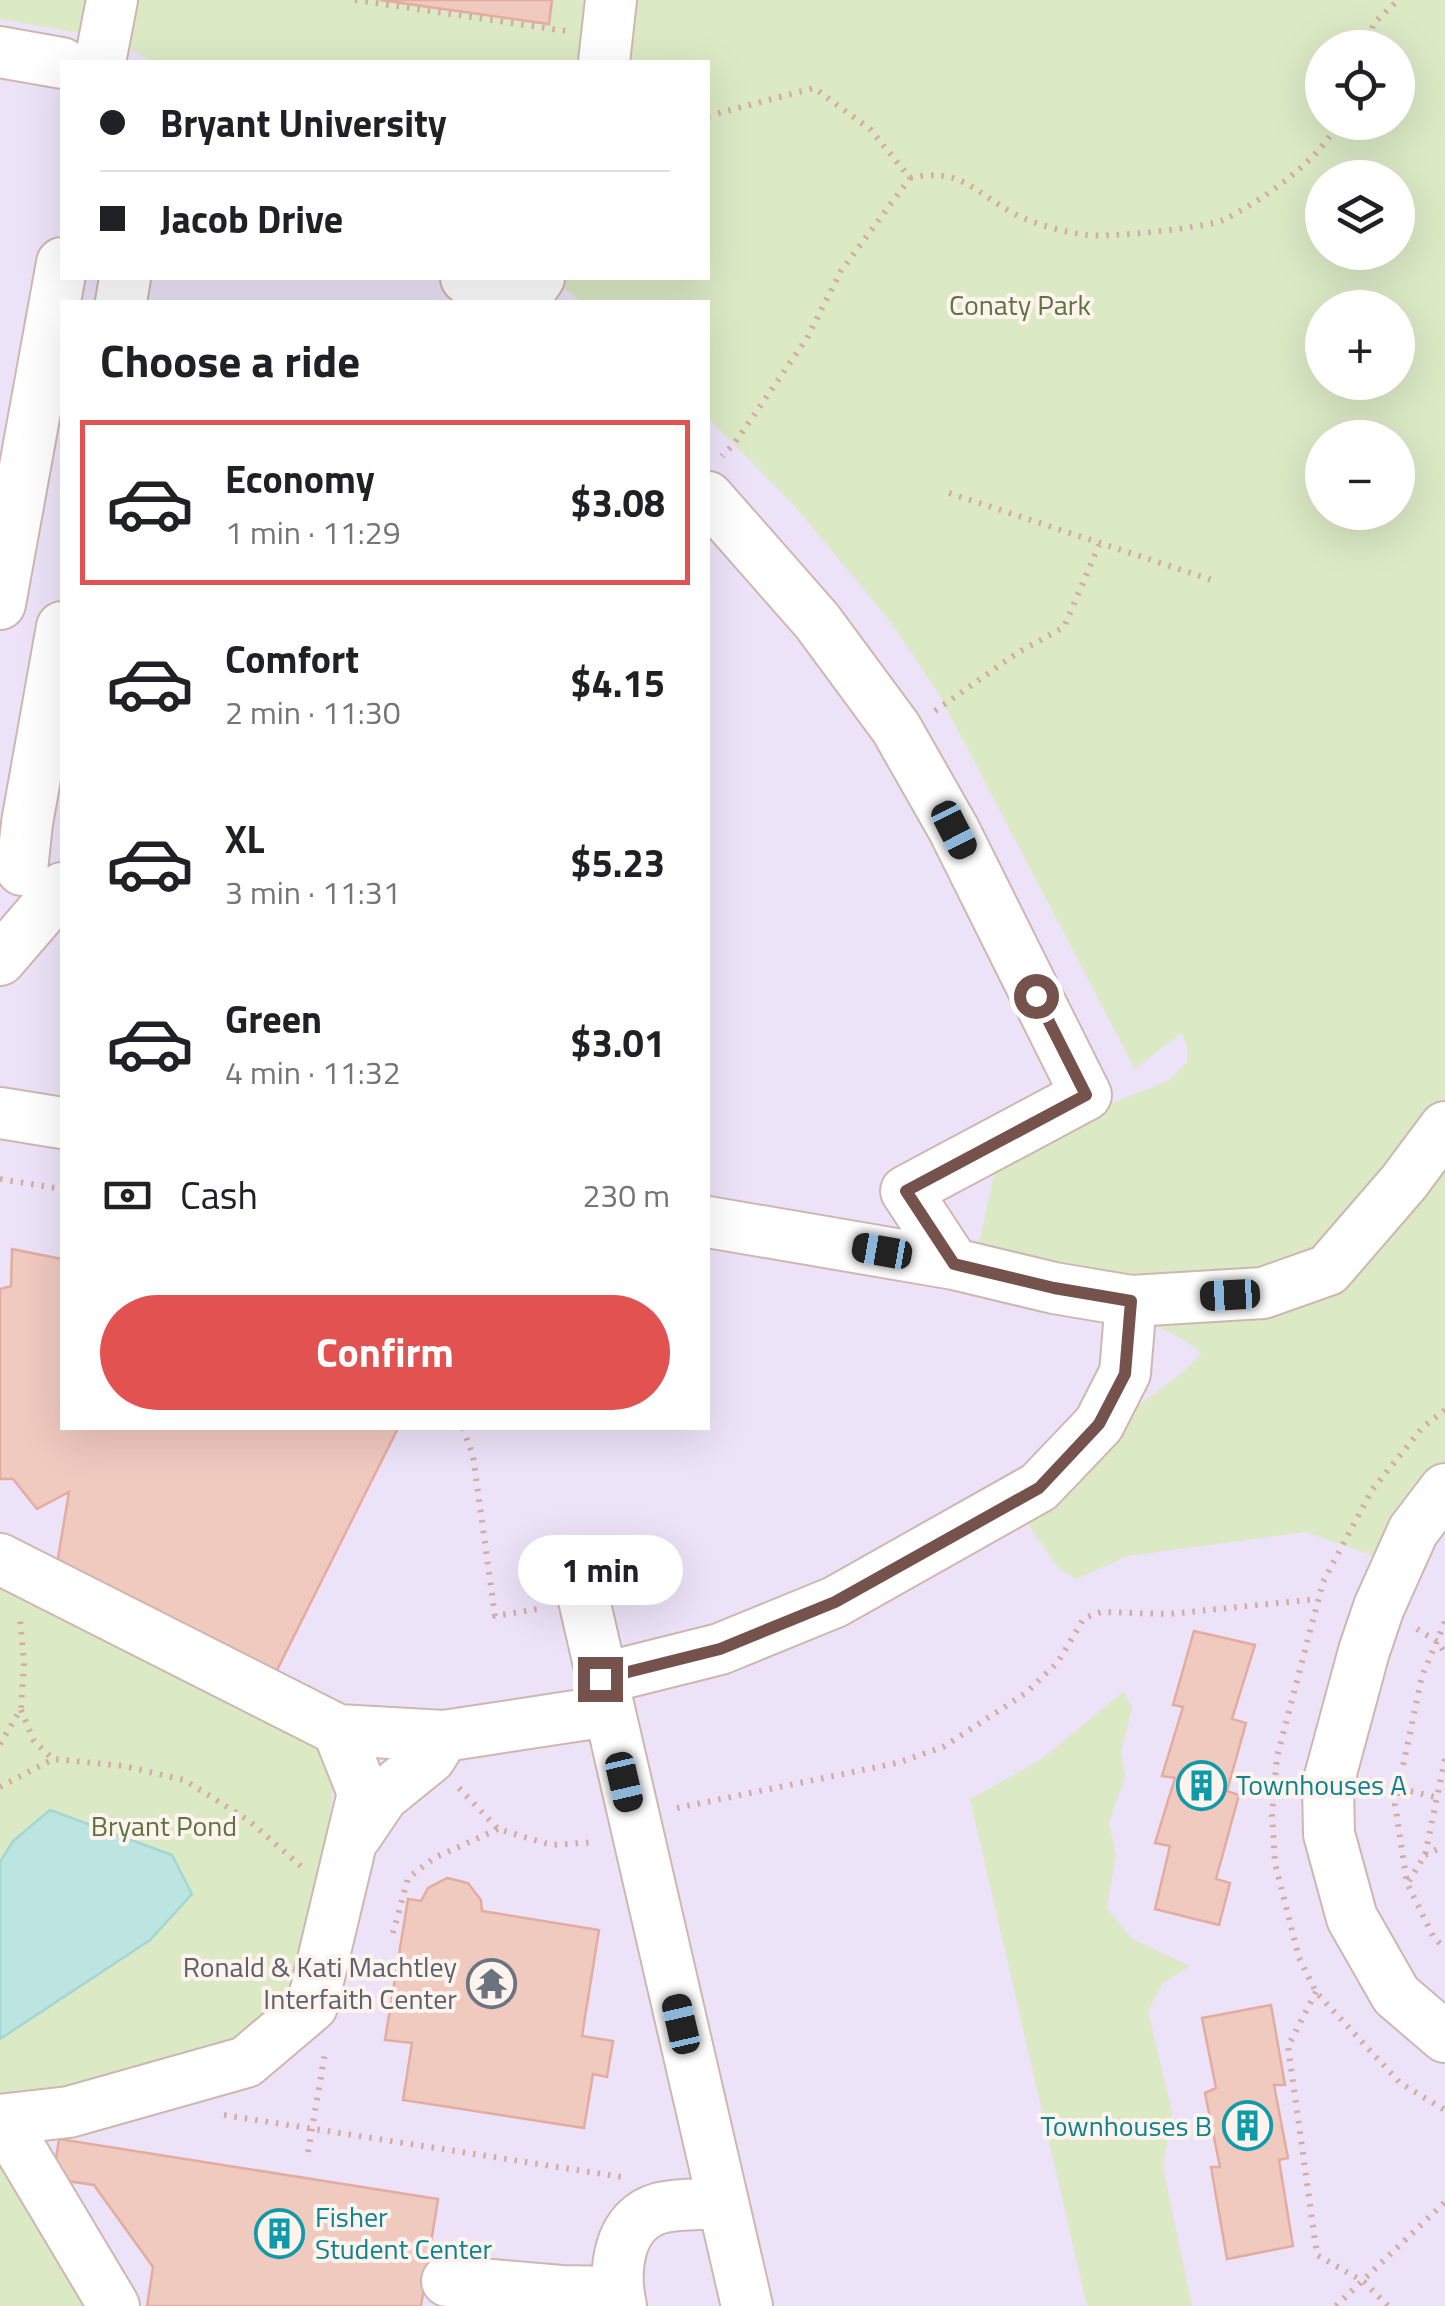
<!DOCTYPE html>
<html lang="en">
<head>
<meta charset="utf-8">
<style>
  :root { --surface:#fff; --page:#f6f6f6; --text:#202124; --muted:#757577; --line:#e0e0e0; --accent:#e25250 }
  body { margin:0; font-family:"Titillium Web",sans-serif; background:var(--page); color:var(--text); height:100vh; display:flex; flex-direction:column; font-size:38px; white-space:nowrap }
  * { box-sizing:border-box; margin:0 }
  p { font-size:32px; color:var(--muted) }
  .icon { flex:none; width:55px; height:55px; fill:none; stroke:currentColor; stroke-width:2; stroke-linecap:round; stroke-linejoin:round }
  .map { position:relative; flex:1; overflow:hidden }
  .details { position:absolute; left:60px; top:300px; width:650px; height:1130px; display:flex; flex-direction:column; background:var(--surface); border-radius:0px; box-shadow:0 10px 40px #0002 }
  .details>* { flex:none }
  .guide { position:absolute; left:60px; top:60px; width:650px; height:220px; border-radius:0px; box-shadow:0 10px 40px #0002; display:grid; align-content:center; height:220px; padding:0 40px; background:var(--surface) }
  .tools { position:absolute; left:1305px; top:30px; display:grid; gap:20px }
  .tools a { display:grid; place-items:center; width:110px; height:110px; border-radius:50%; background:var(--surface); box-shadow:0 10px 40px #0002; font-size:50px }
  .end { position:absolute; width:45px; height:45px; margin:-22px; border:12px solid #75524c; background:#fff; box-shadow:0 0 0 5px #fff }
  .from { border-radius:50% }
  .bubble { position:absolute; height:70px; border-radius:35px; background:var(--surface); box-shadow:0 10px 40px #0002; font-size:32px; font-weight:700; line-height:70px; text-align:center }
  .car { position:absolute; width:30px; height:60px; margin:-30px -15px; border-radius:12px; box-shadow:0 0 8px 2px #0007; background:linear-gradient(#222 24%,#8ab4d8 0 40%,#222 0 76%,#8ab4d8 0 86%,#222 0) }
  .guide b { display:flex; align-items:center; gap:35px; height:95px; font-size:38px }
  .guide b+b { border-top:2px solid var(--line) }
  .guide i { width:25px; height:25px; background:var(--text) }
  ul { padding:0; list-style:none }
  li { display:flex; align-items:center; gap:30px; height:165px; margin:0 20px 15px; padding:0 20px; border:5px solid transparent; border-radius:0px }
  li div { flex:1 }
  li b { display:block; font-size:38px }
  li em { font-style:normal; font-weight:700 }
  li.active { border-color:var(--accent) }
  li>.icon { width:90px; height:90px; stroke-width:1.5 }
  h2 { padding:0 40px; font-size:45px; line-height:120px }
  .pay { display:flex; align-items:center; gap:25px; height:110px; padding:0 40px; font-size:38px }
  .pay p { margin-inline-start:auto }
  .cta { display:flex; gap:20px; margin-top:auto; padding:20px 40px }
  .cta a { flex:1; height:115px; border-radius:60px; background:var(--accent); color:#fff; font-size:40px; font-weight:700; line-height:115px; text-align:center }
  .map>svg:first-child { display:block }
  .education { fill:#ece3f8; fill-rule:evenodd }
  .green { fill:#dbe9c5; fill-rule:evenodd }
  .water { fill:#bce5e2; stroke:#a2d7d4; stroke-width:2.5 }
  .building { fill:#f0c9bf; stroke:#e3aca0; stroke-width:2.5 }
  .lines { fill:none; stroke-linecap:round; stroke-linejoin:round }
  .minor-casing { stroke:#cfb7b0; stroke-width:54 }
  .path { stroke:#d6aba2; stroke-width:6; stroke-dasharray:2.5 8; stroke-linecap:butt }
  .minor { stroke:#fff; stroke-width:50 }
  .route { stroke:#75524c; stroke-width:12 }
  .labels { text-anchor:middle; stroke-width:8; stroke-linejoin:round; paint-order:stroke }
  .park-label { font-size:28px; fill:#5b7441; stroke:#fef4ed }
  .culture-label { font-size:28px; fill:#0d838f; stroke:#fef4ed; text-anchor:start }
  .worship-label { font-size:28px; fill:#5b616d; stroke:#fef4ed; text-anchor:end }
</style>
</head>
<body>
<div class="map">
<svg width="1445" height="2306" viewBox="0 0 1445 2306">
  <rect width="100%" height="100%" fill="#fcefe7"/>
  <!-- education -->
  <path class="education" d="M 0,0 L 1445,0 L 1445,2306 L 0,2306 ZM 1322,48 L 1398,48 L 1398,122 L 1322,122 ZM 62,62 L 708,62 L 708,278 L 62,278 ZM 1322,178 L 1398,178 L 1398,252 L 1322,252 ZM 62,302 L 708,302 L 708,1428 L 62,1428 ZM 1322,308 L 1398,308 L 1398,382 L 1322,382 ZM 1322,438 L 1398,438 L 1398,512 L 1322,512 Z"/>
  <!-- green -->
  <path class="green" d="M 0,0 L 1445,0 L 1445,1494 L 1391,1562 L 1305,1532 L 1128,1556 L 1076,1579 L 1058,1568 L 1012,1500 L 1186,1370 L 1201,1353 L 1183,1339 L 1058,1278 L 975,1262 L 995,1170 L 1080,1116 L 1170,1080 L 1187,1062 L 1187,1044 L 1181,1033 L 1135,1069 L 940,696 L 893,625 L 794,505 L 708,418 L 708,302 L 581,302 L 553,278 L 708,278 L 708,62 L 155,62 L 107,38 L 0,19 ZM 1322,48 L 1398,48 L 1398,122 L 1322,122 ZM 1322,178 L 1398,178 L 1398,252 L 1322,252 ZM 1322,308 L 1398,308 L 1398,382 L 1322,382 ZM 1322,438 L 1398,438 L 1398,512 L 1322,512 Z
    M 0,1559 L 338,1730 L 312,2006 L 246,2062 L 3,2121 L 114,2306 L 0,2306 Z
    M 1124,1691 L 1132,1708 L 1121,1753 L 1125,1777 L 1109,1823 L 1116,1854 L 1107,1908 L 1132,1939 L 1190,1966 L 1163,1983 L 1148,2011 L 1172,2112 L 1163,2167 L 1192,2306 L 1087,2306 L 970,1799 L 1042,1759 Z"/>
  <!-- water -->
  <path class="water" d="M 50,1810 L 172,1855 L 192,1894 L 150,1940 L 0,2039 L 0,1862 L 13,1841 Z"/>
  <!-- building -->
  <path class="building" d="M 380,0 L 552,0 L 549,24 Z
    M 12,1249 L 62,1259 L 62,1428 L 398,1428 L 274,1676 L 57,1564 L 69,1492 L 37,1509 L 13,1479 L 0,1479 L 0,1289 L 11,1286 Z
    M 1194,1631 L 1255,1645 L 1232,1719 L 1246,1723 L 1227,1791 L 1239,1795 L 1216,1879 L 1230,1883 L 1219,1925 L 1155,1909 L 1170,1846 L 1155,1843 L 1175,1778 L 1162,1776 L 1183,1707 L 1173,1705 Z
    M 447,1878 L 468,1883 L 481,1900 L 482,1911 L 599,1930 L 582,2036 L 613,2041 L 607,2077 L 593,2074 L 584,2128 L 403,2100 L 412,2043 L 385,2040 L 408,1899 L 421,1901 L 428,1888 Z
    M 1271,2005 L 1285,2085 L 1274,2085 L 1288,2158 L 1279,2160 L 1293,2246 L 1227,2259 L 1211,2167 L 1220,2167 L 1205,2093 L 1216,2088 L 1202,2018 Z
    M 59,2139 L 438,2199 L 421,2306 L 147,2306 L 153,2267 L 94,2185 L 53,2179 Z"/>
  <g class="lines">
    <defs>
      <path id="minor" d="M 0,52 L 62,63
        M 100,62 L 112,0
        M 604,62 L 611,0
        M 466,278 L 500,302
        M 121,302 L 125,278
        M 522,302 L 539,278
        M 708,497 L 817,621 L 896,728 L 954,830 L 1086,1095 L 906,1191 L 954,1264
        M 0,604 L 62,263
        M 22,870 L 27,823 L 62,627
        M 0,960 L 62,888
        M 0,1113 L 62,1123
        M 708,1222 L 954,1264 L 1054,1288 L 1131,1301 L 1263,1293 L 1328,1270 L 1404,1182 L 1445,1127
        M 1445,1489 L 1413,1531 L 1379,1607 L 1364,1651 L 1328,1784 L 1329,1834 L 1352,1918 L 1396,1995 L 1445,2037
        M 0,1559 L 338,1730 L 444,1736
        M 584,1600 L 747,2306
        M 600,1679 L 720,1649 L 835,1602 L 1039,1487 L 1099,1424 L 1125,1373 L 1131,1301
        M 356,1836 L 383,1796 L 430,1758 L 444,1736 L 608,1711
        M 0,2120 L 69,2112 L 246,2062 L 312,2006 L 363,1793 L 338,1730
        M 3,2120 L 114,2306
        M 447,2281 L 561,2291 L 618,2292
        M 621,2306 C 613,2270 618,2219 660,2208 C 680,2203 703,2205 723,2203"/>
    </defs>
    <!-- minor casing -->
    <use href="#minor" class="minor-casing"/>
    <!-- path -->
    <path class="path" d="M 355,0 L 566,31
      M 1365,48 L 1374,23 L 1398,0
      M 708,116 L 814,88 L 870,129 L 910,178 L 841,271 L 807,338 L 734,444 L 722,456
      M 910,178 C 960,167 973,191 1013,213 C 1032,224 1065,232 1086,235 C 1107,238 1205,228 1223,220 C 1257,204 1324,158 1337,122
      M 949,493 L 1215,581
      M 935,711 L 1017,653 L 1064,627 L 1099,545
      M 0,1179 L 62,1189
      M 1445,1410 L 1422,1428 L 1372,1490 L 1323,1582 L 1277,1757 L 1272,1814 L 1275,1863 L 1299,1958 L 1316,1992 L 1400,2083 L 1445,2110
      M 463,1428 L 473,1456 L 495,1616 L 544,1608
      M 1445,1622 L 1422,1676 L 1395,1804 L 1407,1883 L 1433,1936 L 1445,1949
      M 1417,1629 L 1438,1642 L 1445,1653
      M 21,1710 L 34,1741 L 53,1759
      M 0,1744 L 21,1709 L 24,1663 L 20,1618
      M 1370,1781 L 1435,1797
      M 0,1787 L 53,1759 L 124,1766 L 184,1780 L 248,1820 L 303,1868
      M 459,1788 L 498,1829 L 551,1845 L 596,1842
      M 677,1808 L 897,1763 L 943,1747 L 1026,1693 L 1058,1662 L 1084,1618 L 1101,1612 L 1169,1614 L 1318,1599
      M 1425,1855 L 1442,1847
      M 1409,1881 L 1425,1855 L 1445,1759
      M 393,1933 L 408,1878 L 434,1858 L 498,1829
      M 1316,1992 L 1288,2046 L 1317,2255 L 1364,2282 L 1388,2306
      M 224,2115 L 622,2177
      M 308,2152 L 325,2053
      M 1336,2306 L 1445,2202"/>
    <!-- minor -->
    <use href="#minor" class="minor"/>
  </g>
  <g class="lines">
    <!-- route -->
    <path class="route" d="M 600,1679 L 720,1649 L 835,1602 L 1039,1488 L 1099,1424 L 1125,1374 L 1131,1301 L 1054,1288 L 954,1264 L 906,1191 L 1086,1095 L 1036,996"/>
  </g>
  <!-- icons -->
  <defs>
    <symbol id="building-ring" viewBox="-11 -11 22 22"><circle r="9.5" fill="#fef4ed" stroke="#0f9aa8" stroke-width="1.5"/><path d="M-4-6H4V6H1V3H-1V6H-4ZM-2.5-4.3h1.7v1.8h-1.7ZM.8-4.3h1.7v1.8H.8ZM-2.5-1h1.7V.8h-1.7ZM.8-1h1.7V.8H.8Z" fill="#0f9aa8"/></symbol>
    <symbol id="temple-ring" viewBox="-11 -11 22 22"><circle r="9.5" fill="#fef4ed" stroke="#6b7280" stroke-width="1.5"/><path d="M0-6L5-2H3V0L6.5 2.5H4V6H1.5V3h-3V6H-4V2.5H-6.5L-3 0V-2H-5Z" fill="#6b7280"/></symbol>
  </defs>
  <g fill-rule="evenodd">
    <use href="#building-ring" x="1174" y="1758" width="55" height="55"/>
    <use href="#temple-ring" x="464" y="1956" width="55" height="55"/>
    <use href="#building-ring" x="1220" y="2098" width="55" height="55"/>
    <use href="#building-ring" x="252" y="2206" width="55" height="55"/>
  </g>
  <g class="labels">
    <!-- park labels -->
    <g class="park-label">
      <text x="1020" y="315">Conaty Park</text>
      <text x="164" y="1836">Bryant Pond</text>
    </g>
    <!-- culture labels -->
    <g class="culture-label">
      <text x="1236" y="1795">Townhouses A</text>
      <text x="1212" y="2136" text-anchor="end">Townhouses B</text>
      <text x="315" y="2227">Fisher<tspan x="315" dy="32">Student Center</tspan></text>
    </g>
    <!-- worship labels -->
    <g class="worship-label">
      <text x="457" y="1977">Ronald &amp; Kati Machtley<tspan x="457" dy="32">Interfaith Center</tspan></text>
    </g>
  </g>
</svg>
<div class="tools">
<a><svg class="icon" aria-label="locate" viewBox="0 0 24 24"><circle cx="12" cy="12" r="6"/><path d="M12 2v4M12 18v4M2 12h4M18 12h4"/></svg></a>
<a><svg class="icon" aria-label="layers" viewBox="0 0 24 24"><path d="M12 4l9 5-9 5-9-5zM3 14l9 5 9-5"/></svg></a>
<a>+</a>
<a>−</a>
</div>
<i class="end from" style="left:1036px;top:996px"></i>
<i class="end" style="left:600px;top:1679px"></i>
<div class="bubble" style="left:518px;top:1535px;width:165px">1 min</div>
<i class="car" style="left:954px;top:830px;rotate:153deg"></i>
<i class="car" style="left:882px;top:1251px;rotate:280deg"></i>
<i class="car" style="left:1230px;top:1295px;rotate:267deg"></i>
<i class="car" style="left:624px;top:1782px;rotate:167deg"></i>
<i class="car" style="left:681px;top:2024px;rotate:347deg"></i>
<div class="guide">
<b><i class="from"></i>Bryant University</b>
<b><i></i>Jacob Drive</b>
</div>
<section class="details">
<h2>Choose a ride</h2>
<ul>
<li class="active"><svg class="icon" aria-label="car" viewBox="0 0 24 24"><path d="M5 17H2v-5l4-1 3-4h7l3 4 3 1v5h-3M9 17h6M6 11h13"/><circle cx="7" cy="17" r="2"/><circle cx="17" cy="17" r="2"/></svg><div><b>Economy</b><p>1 min · 11:29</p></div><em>$3.08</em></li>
<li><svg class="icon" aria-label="car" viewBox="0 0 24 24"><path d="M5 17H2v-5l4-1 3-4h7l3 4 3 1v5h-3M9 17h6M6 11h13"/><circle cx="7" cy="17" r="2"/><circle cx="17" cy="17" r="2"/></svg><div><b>Comfort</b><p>2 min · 11:30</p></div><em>$4.15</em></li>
<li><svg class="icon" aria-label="car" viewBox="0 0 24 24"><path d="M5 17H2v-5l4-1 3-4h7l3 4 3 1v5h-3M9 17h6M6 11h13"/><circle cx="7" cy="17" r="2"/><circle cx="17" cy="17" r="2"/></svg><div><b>XL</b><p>3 min · 11:31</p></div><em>$5.23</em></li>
<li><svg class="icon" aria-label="car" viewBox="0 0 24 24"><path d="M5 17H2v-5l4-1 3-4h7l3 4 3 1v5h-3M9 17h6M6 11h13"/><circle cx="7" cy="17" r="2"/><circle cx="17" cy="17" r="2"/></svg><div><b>Green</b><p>4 min · 11:32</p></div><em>$3.01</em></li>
</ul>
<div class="pay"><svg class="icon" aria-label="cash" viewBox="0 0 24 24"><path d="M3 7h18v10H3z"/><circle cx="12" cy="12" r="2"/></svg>Cash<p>230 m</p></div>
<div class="cta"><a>Confirm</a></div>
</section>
</div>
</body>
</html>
